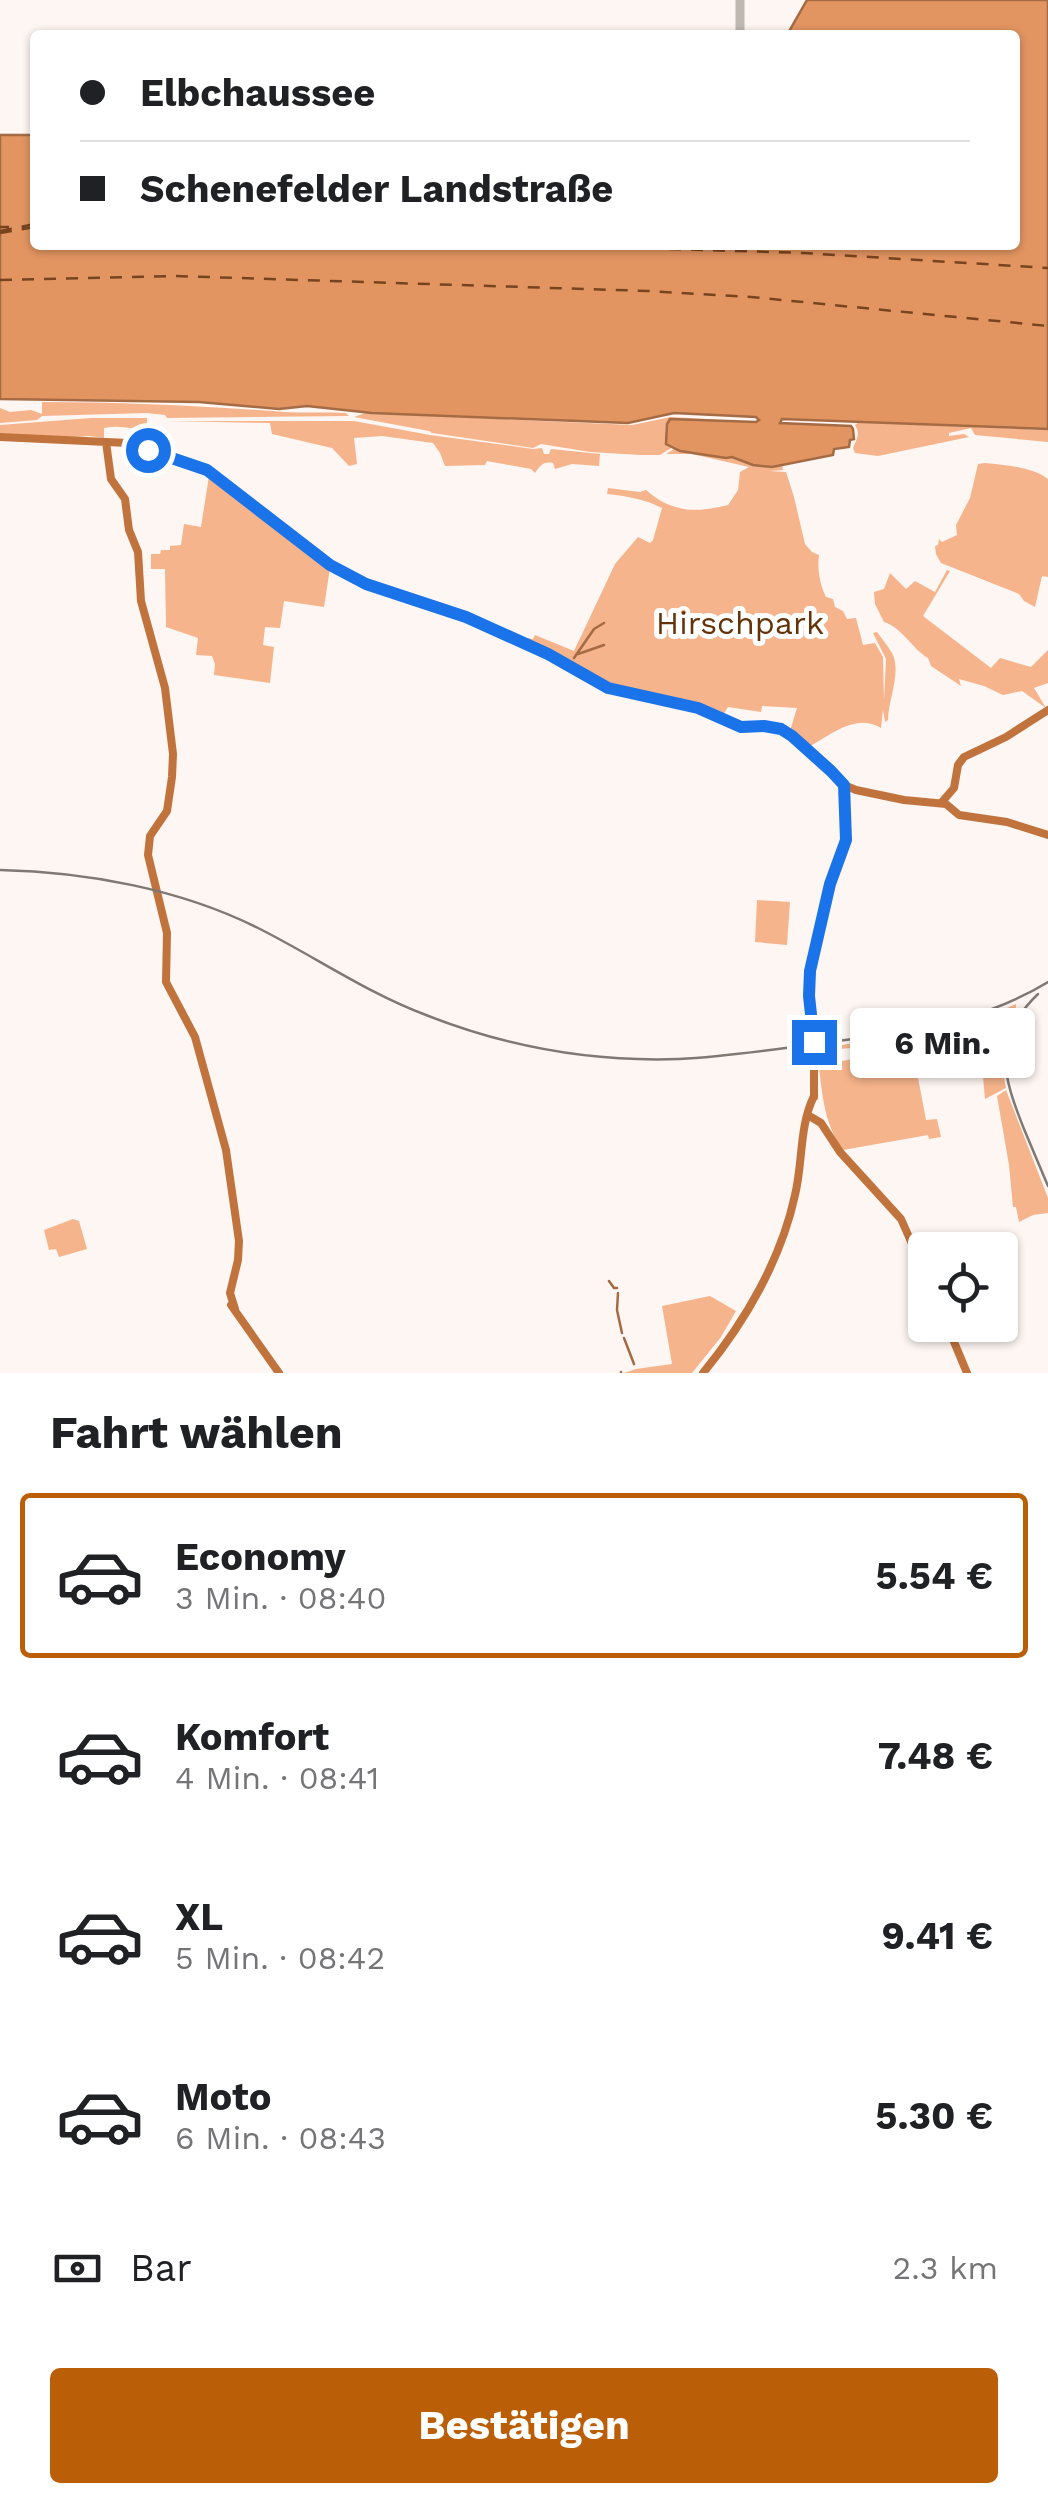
<!DOCTYPE html>
<html lang="de">
<head>
<meta charset="utf-8">
<style>
  :root { --surface:#fff; --page:#f6f6f6; --text:#202124; --muted:#757577; --line:#e0e0e0; --accent:#ba5e08 }
  body { margin:0; font-family:"Work Sans",sans-serif; background:var(--page); color:var(--text); height:100vh; display:flex; flex-direction:column; font-size:38px; white-space:nowrap }
  * { box-sizing:border-box; margin:0 }
  p { font-size:32px; color:var(--muted) }
  .icon { flex:none; width:55px; height:55px; fill:none; stroke:currentColor; stroke-width:2; stroke-linecap:round; stroke-linejoin:round }
  .map { position:relative; height:1373px; overflow:hidden }
  .sheet { display:flex; flex-direction:column; background:var(--surface); flex:1 }
  .sheet>* { flex:none }
  .hud { position:absolute; left:30px; top:30px; width:990px; height:220px; border-radius:10px; box-shadow:0 2px 8px #0004; display:grid; align-content:center; height:220px; padding:0 50px; background:var(--surface) }
  .controls { position:absolute; left:908px; top:1232px; display:grid; gap:20px }
  .controls a { display:grid; place-items:center; width:110px; height:110px; border-radius:10px; background:var(--surface); box-shadow:0 2px 8px #0004; font-size:50px }
  .end { position:absolute; width:45px; height:45px; margin:-22px; border:12px solid #1a73e8; background:#fff; box-shadow:0 0 0 5px #fff }
  .from { border-radius:50% }
  .bubble { position:absolute; height:70px; border-radius:10px; background:var(--surface); box-shadow:0 2px 8px #0004; font-size:32px; font-weight:700; line-height:70px; text-align:center }
  .hud b { display:flex; align-items:center; gap:35px; height:95px; font-size:38px }
  .hud b+b { border-top:2px solid var(--line) }
  .hud i { width:25px; height:25px; background:var(--text) }
  ul { padding:0; list-style:none }
  li { display:flex; align-items:center; gap:30px; height:165px; margin:0 20px 15px; padding:0 30px; border:5px solid transparent; border-radius:10px }
  li div { flex:1 }
  li b { display:block; font-size:38px }
  li em { font-style:normal; font-weight:700 }
  li.active { border-color:var(--accent) }
  li>.icon { width:90px; height:90px; stroke-width:1.5 }
  h2 { padding:0 50px; font-size:45px; line-height:120px }
  .pay { display:flex; align-items:center; gap:25px; height:110px; padding:0 50px; font-size:38px }
  .pay p { margin-inline-start:auto }
  .primary-button { display:flex; gap:20px; margin-top:auto; padding:20px 50px }
  .primary-button a { flex:1; height:115px; border-radius:10px; background:var(--accent); color:#fff; font-size:40px; font-weight:700; line-height:115px; text-align:center }
  .map>svg:first-child { display:block }
  .green { fill:#f5b48b }
  .water { fill:#e39561; stroke:#a46b45; stroke-width:2.5 }
  .lines { fill:none; stroke-linecap:round; stroke-linejoin:round }
  .stream { stroke:#a46b45; stroke-width:2.5 }
  .ferry { stroke:#78441f; stroke-width:2.5; stroke-dasharray:12 10; stroke-linecap:butt }
  .taxiway { stroke:#beb7b2; stroke-width:9 }
  .secondary { stroke:#c0733c; stroke-width:8 }
  .tram { stroke:#807873; stroke-width:2.5 }
  .route { stroke:#1a73e8; stroke-width:12 }
  .labels { text-anchor:middle; stroke-width:10; stroke-linejoin:round; paint-order:stroke }
  .park-label { font-size:32px; fill:#65330a; stroke:#fff }
</style>
</head>
<body>
<div class="map">
<svg width="1048" height="1373" viewBox="0 0 1048 1373">
  <rect width="100%" height="100%" fill="#fdf6f2"/>
  <!-- green -->
  <path class="green" d="M 42,402 C 123,402 203,406 284,412 C 304,413 325,412 346,413 L 349,416 L 167,418 L 165,415 L 147,413 L 42,416 L 37,420 L 0,423 L 0,408 L 10,412 L 31,410 L 42,414 Z
    M 365,413 L 632,425 L 671,417 L 756,422 L 670,419 L 667,424 L 666,444 L 673,447 L 660,455 L 641,455 L 590,452 L 541,444 L 533,448 L 432,433 L 429,431 L 354,417 Z
    M 91,418 L 147,418 L 147,432 C 132,428 119,425 104,428 L 104,438 L 89,436 L 60,438 L 0,434 L 0,425 Z
    M 166,421 L 354,421 L 430,435 L 533,449 L 542,448 L 544,454 L 549,454 L 551,449 L 600,454 L 599,466 L 572,464 L 555,469 L 553,463 C 543,461 540,466 535,473 L 531,469 L 487,461 L 485,465 L 445,466 L 440,453 L 433,443 L 382,436 L 354,438 L 357,464 L 349,466 L 332,448 L 272,434 L 270,423 Z
    M 859,422 L 1048,430 L 1048,442 L 975,435 L 971,428 L 949,433 L 949,436 L 964,434 L 969,437 L 878,456 L 855,453 L 853,448 C 856,440 861,435 855,425 Z
    M 674,449 L 726,458 L 732,457 C 745,465 766,469 782,465 L 783,470 L 770,471 L 786,472 L 794,497 L 805,544 L 812,552 L 819,555 C 817,569 820,585 826,597 L 833,599 L 835,607 L 843,611 L 847,619 L 856,618 L 863,645 L 875,643 L 883,657 L 884,701 L 886,659 L 873,633 L 877,632 C 882,639 888,646 892,653 C 902,672 888,700 888,720 L 885,722 L 883,710 L 881,728 C 856,713 832,734 809,747 L 790,731 L 797,708 L 762,706 L 761,712 L 728,707 L 723,715 L 617,689 L 525,644 L 526,638 L 533,639 L 535,635 L 574,651 L 615,564 L 638,537 L 650,543 L 653,540 L 662,508 C 645,499 626,496 607,494 L 608,488 L 640,492 L 646,490 C 672,513 696,513 728,505 L 738,490 L 740,472 L 749,467 L 692,454 L 666,454 Z
    M 985,463 C 1005,465 1032,467 1048,479 L 1048,577 L 1042,576 L 1035,607 L 1024,601 L 1019,594 L 941,563 L 936,554 L 935,546 L 938,545 L 939,539 L 942,542 L 957,535 L 956,525 L 970,498 L 978,464 Z
    M 209,476 L 330,568 L 324,607 L 284,601 L 280,628 L 265,627 L 263,645 L 274,647 L 270,683 L 214,675 L 215,664 L 212,656 L 196,655 L 198,638 L 166,627 L 165,569 L 151,569 L 151,554 L 160,554 L 161,550 L 170,550 L 170,546 L 181,545 L 184,524 L 201,527 Z
    M 947,570 L 950,571 L 923,616 L 991,668 L 1000,658 L 1031,667 L 1048,650 L 1048,683 L 1034,688 L 1046,708 L 1022,691 L 1003,695 L 984,686 L 959,679 L 961,686 L 931,666 L 928,658 C 912,649 903,628 884,622 L 875,604 L 874,592 L 884,589 L 890,573 L 906,589 L 915,581 L 935,592 Z
    M 757,900 L 790,902 L 787,945 L 755,942 Z
    M 1016,1004 C 1016,1017 1011,1025 1008,1037 C 1002,1054 1002,1070 1006,1088 L 985,1099 L 978,1021 Z
    M 945,1028 L 945,1031 L 911,1040 L 926,1120 L 937,1119 L 941,1137 L 929,1139 L 928,1135 L 843,1150 C 825,1126 822,1095 819,1066 L 852,1059 L 851,1048 L 818,1051 L 818,1048 L 919,1035 Z
    M 1006,1090 L 1048,1198 L 1048,1213 L 1033,1215 L 1019,1222 L 1016,1207 L 1013,1207 L 1009,1165 L 997,1096 Z
    M 73,1219 L 79,1221 L 87,1249 L 59,1257 L 56,1249 L 49,1250 L 44,1230 Z
    M 710,1296 L 736,1311 L 721,1337 L 692,1373 L 624,1373 L 636,1369 L 672,1364 L 662,1306 Z"/>
  <!-- water -->
  <path class="water" d="M 807,0 L 1048,0 L 1048,429 L 782,419 L 780,423 L 851,426 L 853,429 L 854,439 L 850,440 L 849,447 L 834,449 L 833,455 L 772,467 L 753,465 L 732,457 L 726,458 L 680,451 L 666,444 L 667,424 L 670,419 L 756,422 L 759,420 L 756,417 L 674,413 L 628,423 L 372,413 L 307,406 L 279,409 L 199,402 L 0,399 L 0,135 L 35,135 L 35,245 L 1015,245 L 1015,35 L 787,35 Z"/>
  <g class="lines">
    <!-- stream -->
    <path class="stream" d="M 578,654 L 604,645
      M 574,658 L 594,629 L 604,623
      M 609,1281 L 614,1288 L 617,1288
      M 618,1293 L 617,1310 L 622,1333
      M 624,1338 L 634,1364
      M 621,1372 L 621,1373"/>
    <!-- ferry -->
    <path class="ferry" d="M 0,227 L 9,227
      M 0,231 L 35,224
      M 0,233 L 35,227
      M 537,245 L 804,253 L 1048,268
      M 0,280 L 175,276 L 648,291 L 751,297 L 1048,326"/>
    <!-- taxiway -->
    <path class="taxiway" d="M 740,35 L 740,0"/>
    <!-- secondary -->
    <path class="secondary" d="M 0,437 L 128,443 L 203,468 L 330,565 L 366,583 L 466,617 L 548,654 L 613,690 L 698,708 L 741,727 L 764,726 L 781,729 L 803,746 L 844,785 L 856,790 L 904,800 L 946,804 L 959,815 L 1007,822 L 1048,835
      M 106,442 L 111,479 L 125,499 L 129,530 L 138,552 L 141,601 L 165,688 L 173,754 L 172,777 L 167,811 L 150,836 L 148,855 L 167,933 L 166,982 L 195,1037 L 226,1150 L 239,1241 L 238,1260 L 230,1293 L 235,1309
      M 941,803 L 954,788 L 958,765 L 964,757 L 1006,737 L 1048,710
      M 814,1042 L 809,981 L 830,884 L 845,846 L 844,785
      M 814,1097 L 814,1047
      M 811,1117 L 821,1123 L 840,1152 L 901,1219 L 925,1273
      M 231,1305 L 279,1373
      M 947,1325 L 967,1373
      M 703,1373 C 745,1322 781,1260 795,1195 C 803,1163 799,1126 814,1096"/>
    <!-- tram -->
    <path class="tram" d="M 0,870 C 87,872 180,889 258,928 C 314,956 367,993 426,1015 C 507,1047 593,1062 679,1059 C 725,1057 770,1050 815,1044 C 897,1033 976,1026 1048,982
      M 1038,994 C 991,1039 1003,1076 1024,1129 C 1032,1148 1040,1167 1048,1186"/>
  </g>
  <g class="lines">
    <!-- route -->
    <path class="route" d="M 148,450 L 207,470 L 330,565 L 366,584 L 466,617 L 548,654 L 608,688 L 698,708 L 741,727 L 764,726 L 781,729 L 792,736 L 831,771 L 844,785 L 846,840 L 830,884 L 810,971 L 809,996 L 814,1042"/>
  </g>
  <g class="labels">
    <!-- park labels -->
    <g class="park-label">
      <text x="740" y="634">Hirschpark</text>
    </g>
  </g>
</svg>
<div class="controls">
<a><svg class="icon" aria-label="locate" viewBox="0 0 24 24"><circle cx="12" cy="12" r="6"/><path d="M12 2v4M12 18v4M2 12h4M18 12h4"/></svg></a>
</div>
<i class="end from" style="left:148px;top:450px"></i>
<i class="end" style="left:814px;top:1042px"></i>
<div class="bubble" style="left:850px;top:1008px;width:185px">6 Min.</div>
<div class="hud">
<b><i class="from"></i>Elbchaussee</b>
<b><i></i>Schenefelder Landstraße</b>
</div>
</div>
<section class="sheet">
<h2>Fahrt wählen</h2>
<ul>
<li class="active"><svg class="icon" aria-label="car" viewBox="0 0 24 24"><path d="M5 17H2v-5l4-1 3-4h7l3 4 3 1v5h-3M9 17h6M6 11h13"/><circle cx="7" cy="17" r="2"/><circle cx="17" cy="17" r="2"/></svg><div><b>Economy</b><p>3 Min. · 08:40</p></div><em>5.54 €</em></li>
<li><svg class="icon" aria-label="car" viewBox="0 0 24 24"><path d="M5 17H2v-5l4-1 3-4h7l3 4 3 1v5h-3M9 17h6M6 11h13"/><circle cx="7" cy="17" r="2"/><circle cx="17" cy="17" r="2"/></svg><div><b>Komfort</b><p>4 Min. · 08:41</p></div><em>7.48 €</em></li>
<li><svg class="icon" aria-label="car" viewBox="0 0 24 24"><path d="M5 17H2v-5l4-1 3-4h7l3 4 3 1v5h-3M9 17h6M6 11h13"/><circle cx="7" cy="17" r="2"/><circle cx="17" cy="17" r="2"/></svg><div><b>XL</b><p>5 Min. · 08:42</p></div><em>9.41 €</em></li>
<li><svg class="icon" aria-label="car" viewBox="0 0 24 24"><path d="M5 17H2v-5l4-1 3-4h7l3 4 3 1v5h-3M9 17h6M6 11h13"/><circle cx="7" cy="17" r="2"/><circle cx="17" cy="17" r="2"/></svg><div><b>Moto</b><p>6 Min. · 08:43</p></div><em>5.30 €</em></li>
</ul>
<div class="pay"><svg class="icon" aria-label="cash" viewBox="0 0 24 24"><path d="M3 7h18v10H3z"/><circle cx="12" cy="12" r="2"/></svg>Bar<p>2.3 km</p></div>
<div class="primary-button"><a>Bestätigen</a></div>
</section>
</body>
</html>
